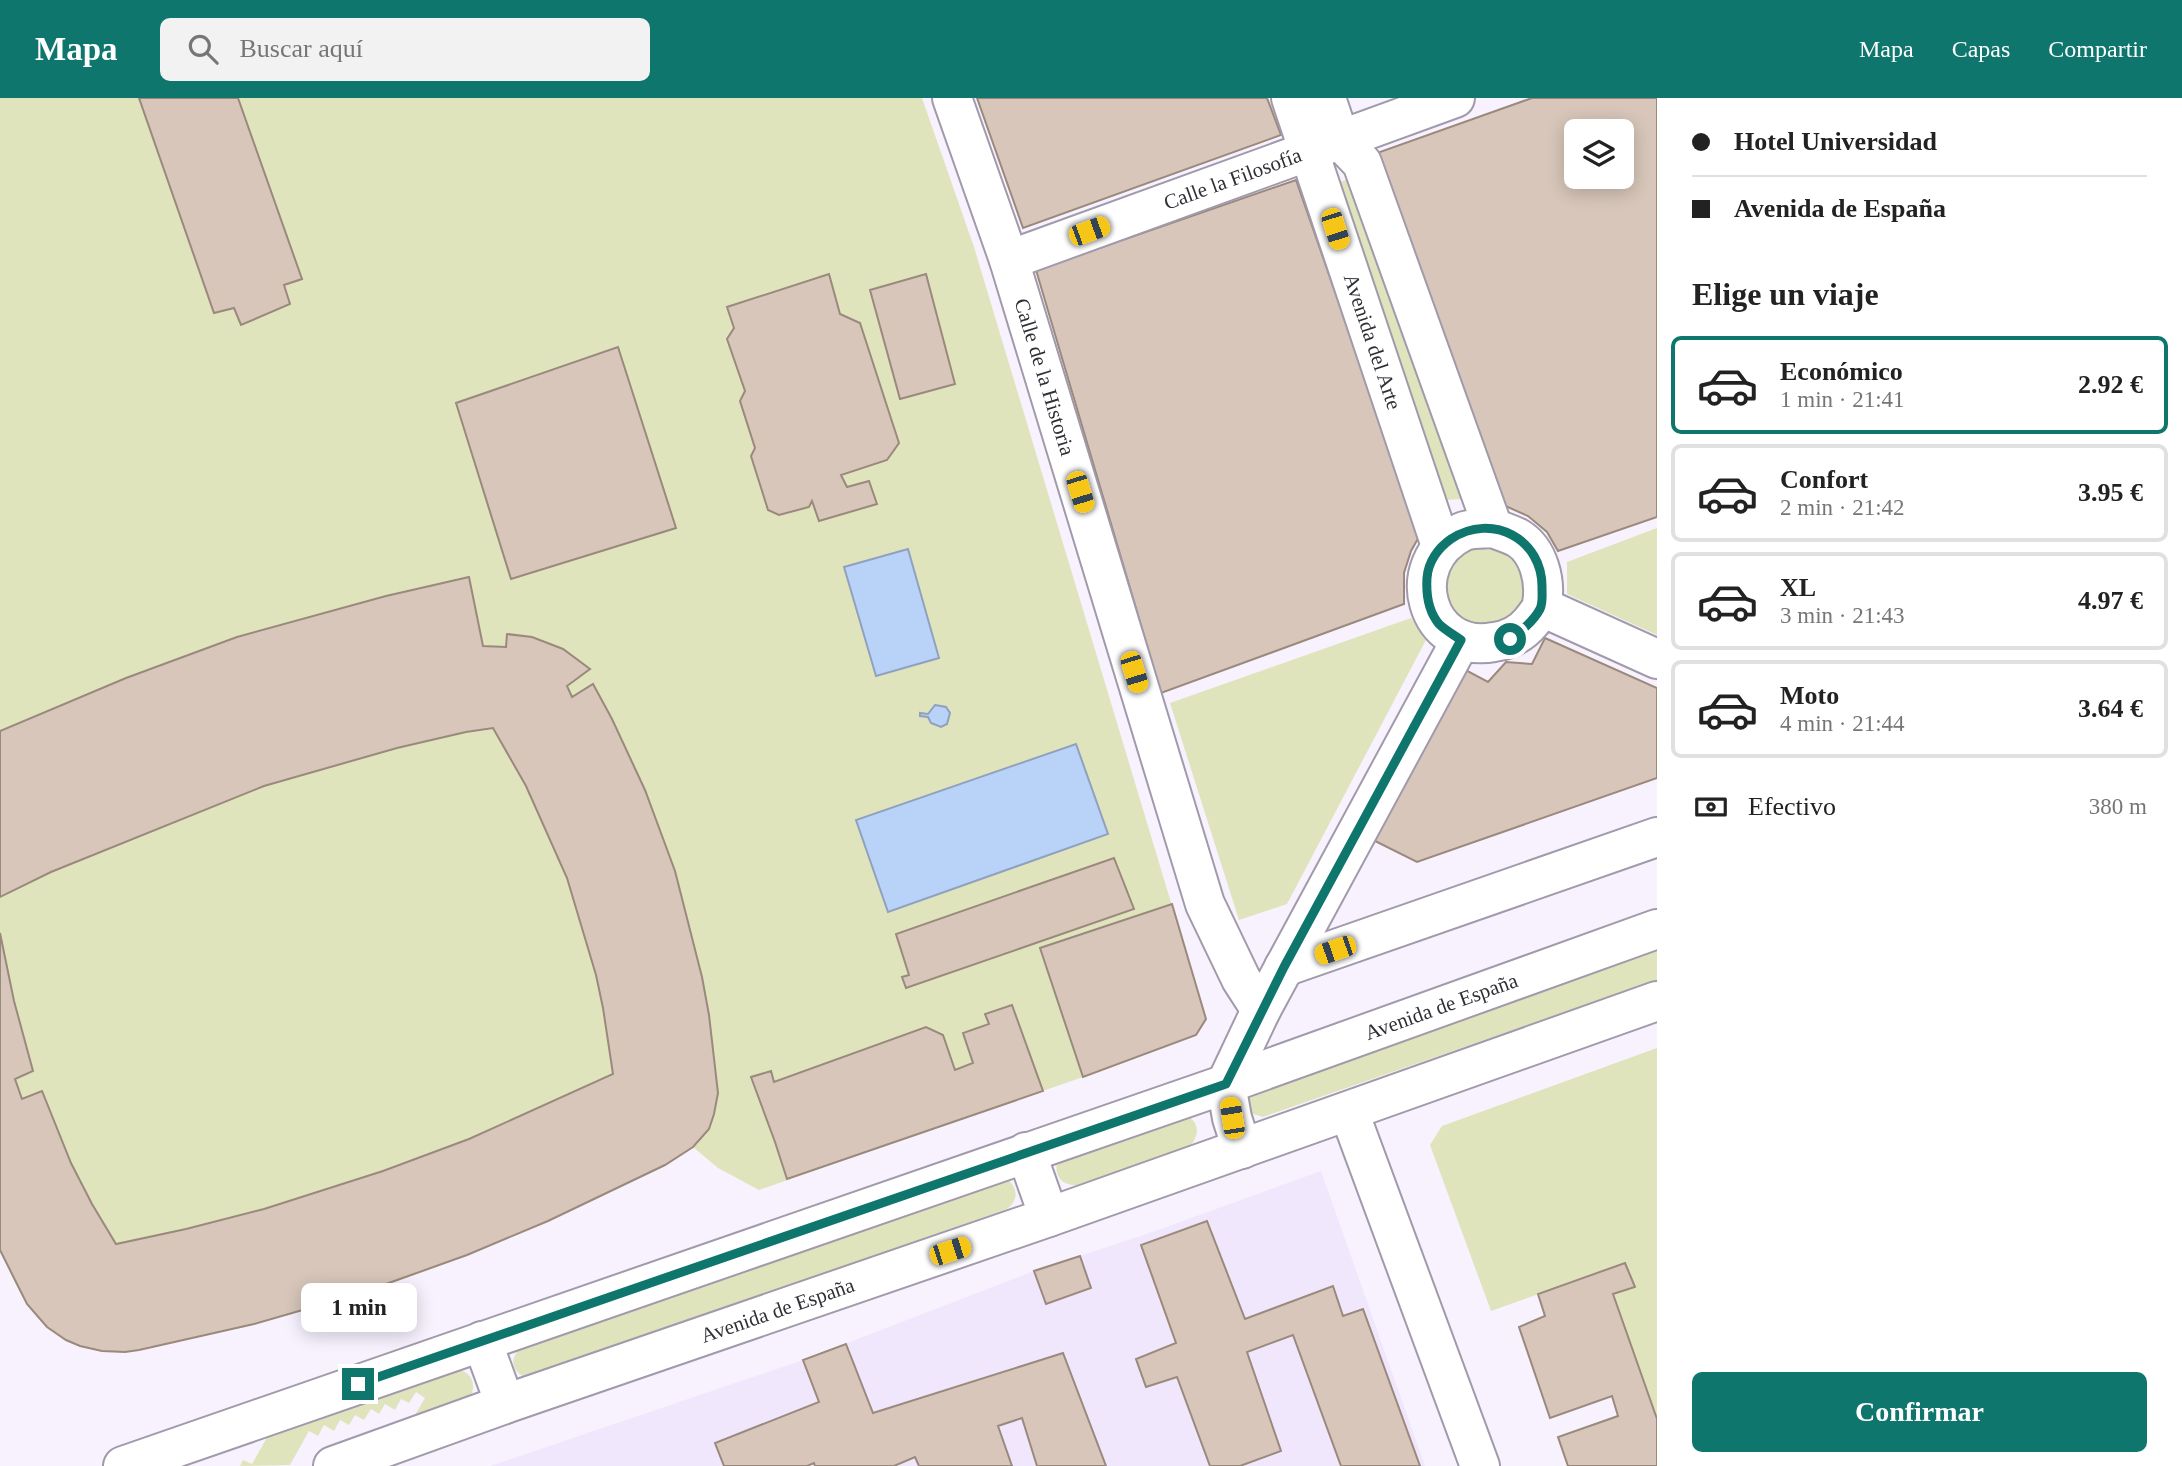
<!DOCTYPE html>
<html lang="es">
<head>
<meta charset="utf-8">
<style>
  :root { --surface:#fff; --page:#f2f2f2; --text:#222; --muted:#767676; --line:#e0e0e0; --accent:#0f766e }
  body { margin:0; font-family:Georgia,serif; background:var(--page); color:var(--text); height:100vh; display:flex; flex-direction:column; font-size:26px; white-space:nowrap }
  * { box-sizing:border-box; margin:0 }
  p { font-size:23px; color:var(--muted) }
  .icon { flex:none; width:38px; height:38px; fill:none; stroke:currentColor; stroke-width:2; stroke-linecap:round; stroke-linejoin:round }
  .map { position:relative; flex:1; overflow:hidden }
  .panel { display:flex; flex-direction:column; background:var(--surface); width:525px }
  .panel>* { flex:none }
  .top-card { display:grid; align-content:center; height:154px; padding:0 35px; background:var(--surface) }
  .controls { position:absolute; left:1564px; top:21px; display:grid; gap:14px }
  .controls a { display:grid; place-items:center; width:70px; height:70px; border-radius:10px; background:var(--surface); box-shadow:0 4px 18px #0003; font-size:35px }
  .end { position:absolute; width:32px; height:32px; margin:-16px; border:9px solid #0f766e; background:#fff; box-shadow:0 0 0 4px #fff }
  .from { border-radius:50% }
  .bubble { position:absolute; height:49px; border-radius:10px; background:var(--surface); box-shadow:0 4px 18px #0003; font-size:23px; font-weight:800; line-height:49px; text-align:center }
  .car { position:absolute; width:21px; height:42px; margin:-21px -10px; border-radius:9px; box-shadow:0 0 5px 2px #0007; background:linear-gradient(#f5c518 24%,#345 0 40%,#f5c518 0 76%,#345 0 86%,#f5c518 0) }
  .top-card b { display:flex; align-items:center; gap:24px; height:66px; font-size:26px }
  .top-card b+b { border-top:2px solid var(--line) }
  .top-card i { width:18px; height:18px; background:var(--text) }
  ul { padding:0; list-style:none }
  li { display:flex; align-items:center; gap:21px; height:98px; margin:0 14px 10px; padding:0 21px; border:4px solid var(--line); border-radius:10px }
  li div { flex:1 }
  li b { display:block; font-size:26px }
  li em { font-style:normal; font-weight:800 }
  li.selected { border-color:var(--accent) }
  li>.icon { width:63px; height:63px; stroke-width:1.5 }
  h2 { padding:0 35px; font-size:32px; line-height:84px }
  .pay { display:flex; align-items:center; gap:18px; height:77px; padding:0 35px; font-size:26px }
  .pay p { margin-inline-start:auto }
  .button { display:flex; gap:14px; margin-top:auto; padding:14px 35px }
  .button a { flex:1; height:80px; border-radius:10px; background:var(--accent); color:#fff; font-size:28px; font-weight:800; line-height:80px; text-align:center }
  header { display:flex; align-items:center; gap:42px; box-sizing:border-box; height:98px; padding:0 35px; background:var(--accent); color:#fff }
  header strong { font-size:33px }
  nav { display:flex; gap:38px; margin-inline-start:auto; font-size:24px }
  .search { width:490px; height:63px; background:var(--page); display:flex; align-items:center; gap:18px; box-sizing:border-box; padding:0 24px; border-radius:10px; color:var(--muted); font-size:26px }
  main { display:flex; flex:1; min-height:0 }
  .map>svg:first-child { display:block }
  .built { fill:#f0e7fc }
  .green { fill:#e0e4bd }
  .water { fill:#b9d2f8; stroke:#90a1be; stroke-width:2 }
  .building { fill:#d7c6b9; stroke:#9a897d; stroke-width:2; fill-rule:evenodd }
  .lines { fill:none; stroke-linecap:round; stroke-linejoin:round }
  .minor-casing { stroke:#a19aab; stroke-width:42 }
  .major-casing { stroke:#a19aab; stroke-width:42 }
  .minor { stroke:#fff; stroke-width:38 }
  .major { stroke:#fff; stroke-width:38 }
  .route { stroke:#0f766e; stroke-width:9 }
  .labels { text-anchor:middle; stroke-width:6; stroke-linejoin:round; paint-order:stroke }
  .street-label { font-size:21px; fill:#312e35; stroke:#f7f2fe }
</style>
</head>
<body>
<header>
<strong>Mapa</strong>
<div class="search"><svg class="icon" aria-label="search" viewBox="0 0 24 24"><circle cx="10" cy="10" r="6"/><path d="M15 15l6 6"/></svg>Buscar aquí</div>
<nav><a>Mapa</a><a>Capas</a><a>Compartir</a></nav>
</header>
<main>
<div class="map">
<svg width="1657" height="1368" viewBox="0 0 1657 1368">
  <rect width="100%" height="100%" fill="#f7f2fe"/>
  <!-- built -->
  <path class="built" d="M 1321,1073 L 1425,1368 L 490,1368 L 803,1262 L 1034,1173 L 1141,1138 Z"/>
  <!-- green -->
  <path class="green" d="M 0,0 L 922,0 L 974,149 L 1206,921 L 1196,937 L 1083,979 L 759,1092 L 718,1070 L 693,1049 C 657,1072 618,1090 579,1108 C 462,1164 339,1208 212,1235 C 182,1242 149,1253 118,1254 C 82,1254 48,1237 28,1207 C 16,1191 9,1170 0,1152 Z
    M 1348,81 L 1464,401 L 1443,402 L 1330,88 Z
    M 1657,430 L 1657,537 L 1567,496 L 1567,464 Z
    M 1483,445 L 1506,449 L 1528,480 L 1521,512 L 1496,530 L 1466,525 L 1453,514 L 1444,496 L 1445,476 L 1465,450 Z
    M 1411,520 L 1426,542 L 1287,806 L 1239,822 L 1170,605 Z
    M 1657,847 L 1657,882 L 1263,1019 L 1250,1015 L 1247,998 Z
    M 1657,950 L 1657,1321 L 1613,1196 L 1634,1188 L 1625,1165 L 1491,1213 L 1430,1047 L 1442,1028 Z
    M 1186,1017 C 1200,1024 1200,1038 1189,1049 L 1077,1087 C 1062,1088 1054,1078 1057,1063 Z
    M 1007,1081 C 1018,1090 1019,1102 1007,1111 L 526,1280 C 510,1272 510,1259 522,1248 Z
    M 459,1271 C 472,1276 476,1286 471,1298 L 412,1322 L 425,1300 L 416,1294 L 409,1305 L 401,1301 L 395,1312 L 385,1306 L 379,1316 L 371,1311 L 364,1322 L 355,1317 L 349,1327 L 340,1322 L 334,1333 L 324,1327 L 318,1338 L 309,1333 L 290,1367 L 240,1368 L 243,1362 L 252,1366 L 269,1336 Z"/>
  <!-- water -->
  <path class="water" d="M 908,451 L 939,560 L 876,578 L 844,469 Z
    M 935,607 L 946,609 L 950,615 L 947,626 L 941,629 L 931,625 L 928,619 L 920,618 L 920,615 L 928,616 Z
    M 1076,646 L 1108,736 L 888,814 L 856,722 Z"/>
  <!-- building -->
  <path class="building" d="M 139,0 L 238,0 L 302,181 L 284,187 L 290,206 L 241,227 L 234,210 L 214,215 Z
    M 977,0 L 1267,0 L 1281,37 L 1023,130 Z
    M 1532,0 L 1657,0 L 1657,419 L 1558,453 L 1547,434 L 1528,418 L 1501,406 L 1377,55 ZM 1577,33 L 1622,33 L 1622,79 L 1577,79 Z
    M 1296,82 L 1420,437 L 1411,453 L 1404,475 L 1404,506 L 1161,595 L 1036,172 Z
    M 829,176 L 840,216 L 860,225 L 899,345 L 887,362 L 841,377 L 847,389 L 869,383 L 877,406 L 819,423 L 812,403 L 809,409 L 779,417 L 768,412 L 751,358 L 755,350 L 740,303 L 745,293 L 727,241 L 734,230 L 727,209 Z
    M 926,176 L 955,286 L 900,301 L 870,192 Z
    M 618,249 L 676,430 L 511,481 L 456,305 Z
    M 469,479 L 483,548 L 506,549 L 507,536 L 532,539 L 563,551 L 590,571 L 567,588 L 572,599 L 593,586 L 612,621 L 645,692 L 675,773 L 702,879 L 709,917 L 718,995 L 714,1016 L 709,1031 L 693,1049 L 665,1067 L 548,1123 L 467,1157 L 358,1196 L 254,1226 L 139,1252 L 125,1254 L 102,1253 L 80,1248 L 66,1242 L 47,1229 L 27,1206 L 0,1152 L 0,835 L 14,903 L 33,973 L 15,981 L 22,1001 L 42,993 L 71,1065 L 92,1106 L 116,1146 L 186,1131 L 264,1111 L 383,1073 L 469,1041 L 613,976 L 603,910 L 596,877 L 567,780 L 526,688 L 493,630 L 466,634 L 397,650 L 264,688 L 51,774 L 0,799 L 0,633 L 126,580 L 237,539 L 386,498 Z
    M 1545,540 L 1657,590 L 1657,680 L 1417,764 L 1373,742 L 1462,570 L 1488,584 L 1506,564 L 1532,566 Z
    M 1114,760 L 1134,811 L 906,890 L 902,879 L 909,877 L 896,836 Z
    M 1172,806 L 1206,921 L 1196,937 L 1083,979 L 1040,850 Z
    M 1012,907 L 1043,993 L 787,1081 L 775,1044 L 751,979 L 771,973 L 774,984 L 926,929 L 943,937 L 955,972 L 973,965 L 963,935 L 989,926 L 985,916 Z
    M 1207,1123 L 1245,1221 L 1333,1188 L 1343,1218 L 1363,1211 L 1420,1368 L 1341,1368 L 1293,1237 L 1247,1254 L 1281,1353 L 1240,1368 L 1210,1368 L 1177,1279 L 1146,1289 L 1136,1261 L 1176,1245 L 1141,1147 Z
    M 1080,1158 L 1091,1190 L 1046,1206 L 1034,1173 Z
    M 1625,1165 L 1635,1189 L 1613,1196 L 1657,1321 L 1657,1368 L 1568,1368 L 1558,1339 L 1618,1318 L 1612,1298 L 1550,1320 L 1519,1229 L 1545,1218 L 1538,1196 Z
    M 846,1246 L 873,1315 L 1063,1255 L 1106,1368 L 1037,1368 L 1022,1320 L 998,1328 L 1012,1368 L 919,1368 L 915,1359 L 894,1368 L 815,1368 L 814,1365 L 807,1368 L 724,1368 L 715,1345 L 819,1304 L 803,1262 Z"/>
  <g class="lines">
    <defs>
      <g id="minor">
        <path id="s1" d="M 952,0 L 1009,162 L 1205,806 L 1241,881 L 1261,912"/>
        <path id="s2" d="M 1291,0 L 1441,448"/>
        <path d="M 1326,0 L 1340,42 L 1362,65 L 1493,430"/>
        <path id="s3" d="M 1009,162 L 1455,0"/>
        <path d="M 1493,430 C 1501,433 1510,436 1518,440 C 1539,453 1546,483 1542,506 C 1541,512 1535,519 1531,524 C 1521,536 1509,542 1494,544 C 1426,557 1400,465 1462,434 C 1470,430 1484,431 1493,430 Z"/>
        <path d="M 1542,509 L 1657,561"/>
        <path d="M 1284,869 L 1657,739"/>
        <path d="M 1349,1014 L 1480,1368"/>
        <path d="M 1242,1051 L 1232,1020 L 1226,986 L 1261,912 L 1461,542"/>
        <path d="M 1026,1054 L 1049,1119"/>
        <path d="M 482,1243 L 505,1306"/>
      </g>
      <g id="major">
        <path id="s4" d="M 123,1368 L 1226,986 L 1657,831"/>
        <path id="s5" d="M 333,1368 L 505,1306 L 1049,1119 L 1657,903"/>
      </g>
    </defs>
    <!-- minor casing -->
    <use href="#minor" class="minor-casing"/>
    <!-- major casing -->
    <use href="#major" class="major-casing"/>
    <!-- minor -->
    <use href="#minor" class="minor"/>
    <!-- major -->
    <use href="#major" class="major"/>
  </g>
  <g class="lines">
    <!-- route -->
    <path class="route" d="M 358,1286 L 1226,986 L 1284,869 L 1461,542 C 1454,537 1445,532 1439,526 C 1429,514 1426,496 1427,480 C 1428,464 1438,450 1451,441 C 1492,414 1543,441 1542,490 C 1542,497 1543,505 1540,511 C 1533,524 1521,533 1510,541"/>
  </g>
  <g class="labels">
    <!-- street labels -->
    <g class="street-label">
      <text dy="7" stroke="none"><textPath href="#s3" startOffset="238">Calle la Filosofía</textPath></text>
      <text dy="7" stroke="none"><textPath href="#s2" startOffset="257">Avenida del Arte</textPath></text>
      <text dy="7" stroke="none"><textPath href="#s1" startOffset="294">Calle de la Historia</textPath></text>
      <text dy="7" stroke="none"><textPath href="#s4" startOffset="1396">Avenida de España</textPath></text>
      <text dy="7" stroke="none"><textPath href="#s5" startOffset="471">Avenida de España</textPath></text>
    </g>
  </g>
</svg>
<div class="controls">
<a><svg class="icon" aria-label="layers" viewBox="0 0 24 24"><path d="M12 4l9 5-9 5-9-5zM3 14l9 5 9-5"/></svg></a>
</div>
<i class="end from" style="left:1510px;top:541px"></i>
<i class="end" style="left:358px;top:1286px"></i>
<div class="bubble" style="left:301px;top:1185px;width:116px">1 min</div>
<i class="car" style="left:1335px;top:131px;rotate:162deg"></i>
<i class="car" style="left:1089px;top:133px;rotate:70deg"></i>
<i class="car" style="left:1080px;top:394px;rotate:163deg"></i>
<i class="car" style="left:1134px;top:574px;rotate:163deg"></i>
<i class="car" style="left:1335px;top:852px;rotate:251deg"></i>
<i class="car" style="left:1232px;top:1020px;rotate:351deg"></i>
<i class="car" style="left:950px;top:1153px;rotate:72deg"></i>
</div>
<section class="panel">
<div class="top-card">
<b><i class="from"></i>Hotel Universidad</b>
<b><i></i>Avenida de España</b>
</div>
<h2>Elige un viaje</h2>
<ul>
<li class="selected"><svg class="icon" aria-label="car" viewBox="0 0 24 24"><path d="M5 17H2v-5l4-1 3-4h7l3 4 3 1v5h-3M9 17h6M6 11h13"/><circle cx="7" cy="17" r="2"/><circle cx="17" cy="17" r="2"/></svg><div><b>Económico</b><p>1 min · 21:41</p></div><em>2.92 €</em></li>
<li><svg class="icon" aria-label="car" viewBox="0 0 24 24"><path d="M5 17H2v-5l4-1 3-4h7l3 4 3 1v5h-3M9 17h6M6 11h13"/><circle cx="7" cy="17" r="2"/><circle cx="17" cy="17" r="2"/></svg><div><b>Confort</b><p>2 min · 21:42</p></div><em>3.95 €</em></li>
<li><svg class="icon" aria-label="car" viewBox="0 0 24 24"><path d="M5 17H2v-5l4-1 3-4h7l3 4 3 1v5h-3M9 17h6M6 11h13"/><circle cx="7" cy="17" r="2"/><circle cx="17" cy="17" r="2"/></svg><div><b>XL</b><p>3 min · 21:43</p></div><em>4.97 €</em></li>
<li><svg class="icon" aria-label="car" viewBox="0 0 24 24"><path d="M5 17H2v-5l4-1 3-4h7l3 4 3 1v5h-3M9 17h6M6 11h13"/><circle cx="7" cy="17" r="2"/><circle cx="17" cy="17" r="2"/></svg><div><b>Moto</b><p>4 min · 21:44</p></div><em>3.64 €</em></li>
</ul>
<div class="pay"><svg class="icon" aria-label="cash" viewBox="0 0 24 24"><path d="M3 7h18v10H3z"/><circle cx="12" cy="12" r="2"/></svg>Efectivo<p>380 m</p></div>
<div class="button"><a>Confirmar</a></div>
</section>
</main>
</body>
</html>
